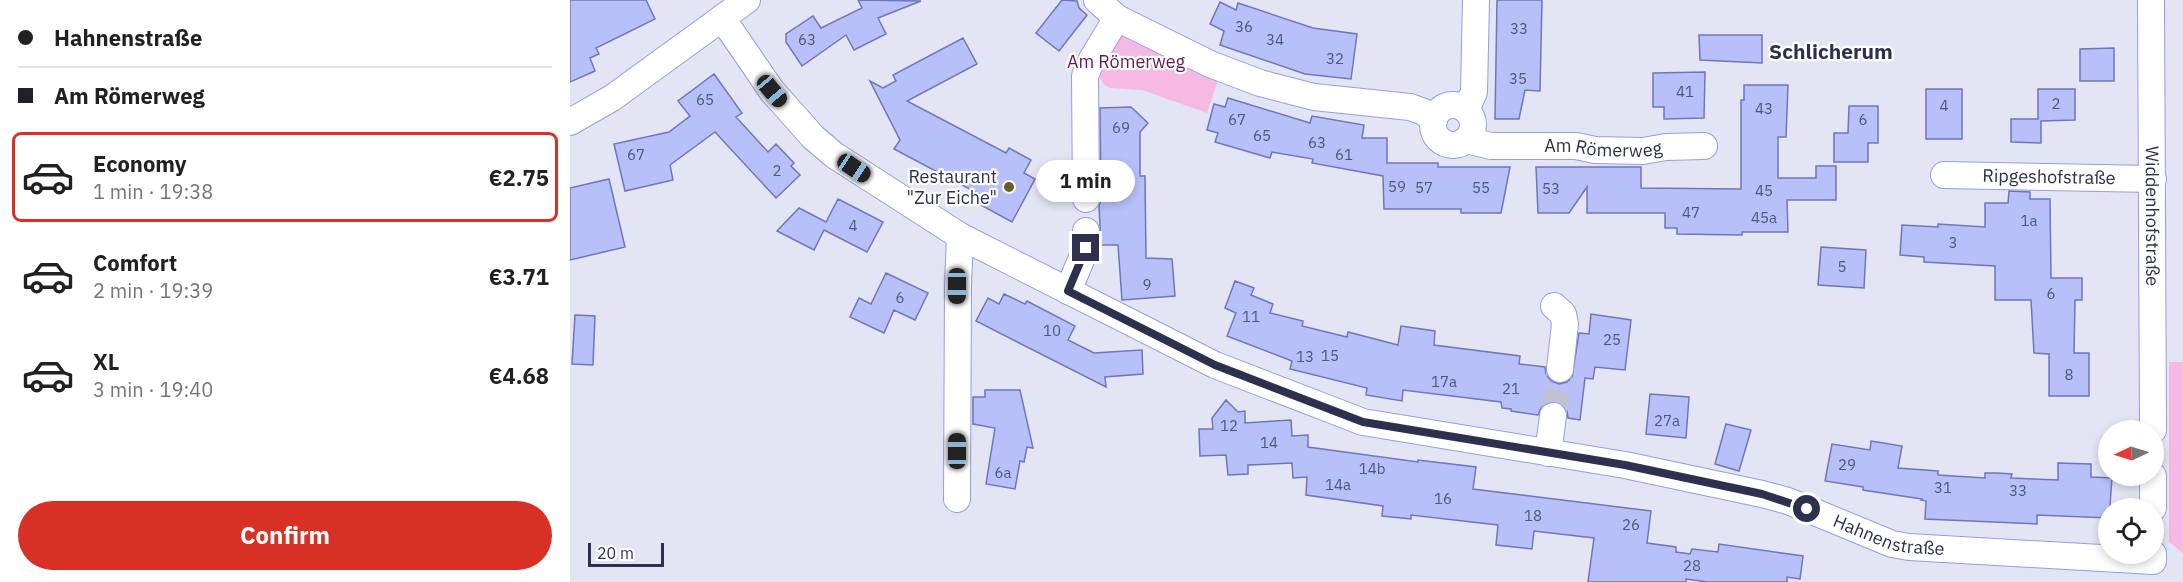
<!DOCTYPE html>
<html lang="en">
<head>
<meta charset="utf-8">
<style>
  :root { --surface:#fff; --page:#f2f2f2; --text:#202124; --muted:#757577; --line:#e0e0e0; --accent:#d93025 }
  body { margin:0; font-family:"IBM Plex Sans",sans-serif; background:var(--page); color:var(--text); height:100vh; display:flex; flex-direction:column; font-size:22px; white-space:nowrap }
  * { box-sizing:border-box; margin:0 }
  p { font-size:20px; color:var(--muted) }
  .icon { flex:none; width:33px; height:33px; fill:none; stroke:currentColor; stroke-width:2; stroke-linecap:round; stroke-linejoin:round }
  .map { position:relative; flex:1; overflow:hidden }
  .details { display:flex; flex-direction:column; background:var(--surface); width:570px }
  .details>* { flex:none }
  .hud { display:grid; align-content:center; height:132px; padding:0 18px; background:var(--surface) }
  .needle { width:39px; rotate:266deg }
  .controls { position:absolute; left:1528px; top:420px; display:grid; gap:12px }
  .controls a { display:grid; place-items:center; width:66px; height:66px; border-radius:50%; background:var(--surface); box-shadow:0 3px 9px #0003; font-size:30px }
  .scale { position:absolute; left:18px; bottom:15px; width:76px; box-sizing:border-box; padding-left:6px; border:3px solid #2e314e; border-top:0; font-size:16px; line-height:21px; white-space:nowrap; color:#2e314e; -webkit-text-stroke:4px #fff; paint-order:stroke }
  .end { position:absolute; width:27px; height:27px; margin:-14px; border:8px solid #2e314e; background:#fff; box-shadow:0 0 0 3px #fff }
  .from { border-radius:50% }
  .bubble { position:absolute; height:42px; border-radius:21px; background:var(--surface); box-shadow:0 3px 9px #0003; font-size:20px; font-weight:700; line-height:42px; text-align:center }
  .car { position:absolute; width:18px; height:36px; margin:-18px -9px; border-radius:8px; box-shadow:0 0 4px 2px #0007; background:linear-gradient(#222 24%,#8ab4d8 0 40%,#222 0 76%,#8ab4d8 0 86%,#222 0) }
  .hud b { display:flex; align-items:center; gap:21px; height:57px; font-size:22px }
  .hud b+b { border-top:2px solid var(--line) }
  .hud i { width:15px; height:15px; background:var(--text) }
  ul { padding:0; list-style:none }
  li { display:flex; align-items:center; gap:18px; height:90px; margin:0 12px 9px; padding:0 6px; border:3px solid transparent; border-radius:9px }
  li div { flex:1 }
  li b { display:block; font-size:22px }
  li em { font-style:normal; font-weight:700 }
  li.selected { border-color:var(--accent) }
  li>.icon { width:54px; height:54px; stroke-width:1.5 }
  .primary-button { display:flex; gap:12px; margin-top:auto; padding:12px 18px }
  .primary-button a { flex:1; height:69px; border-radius:36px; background:var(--accent); color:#fff; font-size:24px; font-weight:700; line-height:69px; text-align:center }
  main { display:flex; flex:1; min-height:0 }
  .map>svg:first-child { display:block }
  .green { fill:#f6b9e3 }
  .building { fill:#b8c0fa; stroke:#6f76b9; stroke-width:1.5 }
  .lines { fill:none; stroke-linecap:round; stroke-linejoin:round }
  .minor-tunnel { stroke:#bfc1d3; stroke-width:26; stroke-dasharray:26 13; stroke-linecap:butt }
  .minor-casing { stroke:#959de3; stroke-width:28 }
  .minor { stroke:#fff; stroke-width:26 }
  .route { stroke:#2e314e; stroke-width:8 }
  .poi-dot { fill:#675d29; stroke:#fff; stroke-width:2 }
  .labels { text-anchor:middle; stroke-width:4.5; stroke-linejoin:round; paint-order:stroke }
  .number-label { font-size:15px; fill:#505579 }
  .park-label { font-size:18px; fill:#651854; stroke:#fff }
  .street-label { font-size:18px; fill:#2e314e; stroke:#fff }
  .poi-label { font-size:18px; fill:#2e314e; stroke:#fff; text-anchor:end }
  .quarter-label { font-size:21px; font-weight:bold; fill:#2e314e; stroke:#fff }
</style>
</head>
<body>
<main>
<section class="details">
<div class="hud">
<b><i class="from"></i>Hahnenstraße</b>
<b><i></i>Am Römerweg</b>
</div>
<ul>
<li class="selected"><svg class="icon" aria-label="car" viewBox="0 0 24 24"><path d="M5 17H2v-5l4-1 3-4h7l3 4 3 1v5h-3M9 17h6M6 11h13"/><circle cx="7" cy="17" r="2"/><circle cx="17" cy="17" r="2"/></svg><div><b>Economy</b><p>1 min · 19:38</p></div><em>€2.75</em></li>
<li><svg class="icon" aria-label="car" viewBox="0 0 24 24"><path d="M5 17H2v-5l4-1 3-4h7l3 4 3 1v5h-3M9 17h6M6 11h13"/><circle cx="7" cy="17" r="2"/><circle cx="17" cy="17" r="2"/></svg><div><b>Comfort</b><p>2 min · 19:39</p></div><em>€3.71</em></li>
<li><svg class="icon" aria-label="car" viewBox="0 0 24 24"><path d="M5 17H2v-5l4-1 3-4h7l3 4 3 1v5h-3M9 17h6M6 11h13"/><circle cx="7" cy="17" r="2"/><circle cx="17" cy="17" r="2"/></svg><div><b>XL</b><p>3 min · 19:40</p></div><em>€4.68</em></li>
</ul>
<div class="primary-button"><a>Confirm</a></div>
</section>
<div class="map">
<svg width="1613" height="582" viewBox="0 0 1613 582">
  <rect width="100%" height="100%" fill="#e3e5f4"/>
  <!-- green -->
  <path class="green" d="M 546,30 L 648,80 L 637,113 L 572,90 L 540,88 L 533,84 L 527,70 Z
    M 1599,362 L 1613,362 L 1613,553 L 1599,542 Z"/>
  <!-- building -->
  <path class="building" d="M 0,0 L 76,0 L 85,19 L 26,48 L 29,54 L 20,58 L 25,71 L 0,82 Z
    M 288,0 L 351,1 L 308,18 L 316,34 L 284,50 L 276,35 L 232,66 L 216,42 L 216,34 L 243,16 L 251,28 L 292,8 Z
    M 492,0 L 507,1 L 509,8 L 517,15 L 489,51 L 466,33 Z
    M 927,0 L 972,0 L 970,91 L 955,90 L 949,119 L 925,119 Z
    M 650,2 L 666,10 L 668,3 L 743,28 L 787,34 L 781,79 L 735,74 L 650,45 L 654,31 L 640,24 Z
    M 1129,35 L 1192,35 L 1192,63 L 1130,60 Z
    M 393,38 L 407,64 L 337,101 L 436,153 L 439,148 L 461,160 L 454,173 L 465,179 L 442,222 L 409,204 L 413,196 L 324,149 L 330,140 L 300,81 L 313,88 L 326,81 L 323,75 Z
    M 1544,48 L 1544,81 L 1510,81 L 1510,49 Z
    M 1135,72 L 1134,118 L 1094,119 L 1094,107 L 1083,107 L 1083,73 Z
    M 144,74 L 172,113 L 166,117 L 198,152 L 206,144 L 224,163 L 221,166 L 230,175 L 206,198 L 145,132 L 100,165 L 103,180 L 55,191 L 44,144 L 99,132 L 120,116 L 108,101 Z
    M 1174,85 L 1218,85 L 1216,137 L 1208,137 L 1208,178 L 1246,178 L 1246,166 L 1266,166 L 1266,200 L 1217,200 L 1218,232 L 1172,232 L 1172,235 L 1107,234 L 1107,228 L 1095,228 L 1095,213 L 1017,213 L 1017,187 L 999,213 L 968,213 L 966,167 L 1071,167 L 1071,188 L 1171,189 L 1171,100 L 1174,100 Z
    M 1356,89 L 1392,89 L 1392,139 L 1356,139 Z
    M 1468,89 L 1505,89 L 1505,120 L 1471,121 L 1471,143 L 1441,142 L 1441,119 L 1468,119 Z
    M 658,98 L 740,123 L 742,116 L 794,125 L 792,138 L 817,138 L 817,163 L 868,163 L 868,167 L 940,167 L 931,213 L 891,213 L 891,209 L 814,209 L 813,176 L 742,163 L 743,159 L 702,152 L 700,158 L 645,142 L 648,133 L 637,130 L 644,104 L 655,107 Z
    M 1279,106 L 1308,106 L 1308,143 L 1298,143 L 1298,162 L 1264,162 L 1264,133 L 1278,133 Z
    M 561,107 L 578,123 L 570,132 L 570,176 L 575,176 L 576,258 L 602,259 L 605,296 L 552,300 L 548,245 L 531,245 L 529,206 L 531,199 L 530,108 Z
    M 39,179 L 55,247 L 0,260 L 0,188 Z
    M 1439,191 L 1460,192 L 1460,199 L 1480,199 L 1481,278 L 1512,278 L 1512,300 L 1505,300 L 1504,353 L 1519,353 L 1519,396 L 1479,396 L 1479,354 L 1464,353 L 1461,300 L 1425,300 L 1425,266 L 1354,262 L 1354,257 L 1330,255 L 1332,225 L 1368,227 L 1368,224 L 1415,227 L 1415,203 L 1438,203 Z
    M 268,199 L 313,222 L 297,252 L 254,230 L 244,250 L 207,231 L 229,208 L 256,222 Z
    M 1251,247 L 1296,250 L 1294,288 L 1248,285 Z
    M 316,273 L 358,293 L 345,320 L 324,310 L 314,333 L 280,317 L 289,298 L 301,304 Z
    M 665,281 L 684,288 L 681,295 L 703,304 L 700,313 L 733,321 L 732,326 L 777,337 L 778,332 L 828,345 L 831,326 L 865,331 L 864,345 L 950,356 L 949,364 L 975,367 L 976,374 L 981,381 L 989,384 L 997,382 L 1002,377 L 1009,333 L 1019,334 L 1021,314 L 1061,320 L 1055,370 L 1025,367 L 1023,379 L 1015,378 L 1010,420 L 998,418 L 997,411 L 993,405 L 984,401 L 978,402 L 972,406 L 968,415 L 941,411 L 941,409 L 932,408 L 931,402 L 833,390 L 832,401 L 796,395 L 797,388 L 720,369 L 722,361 L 657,336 L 666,313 L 655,308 Z
    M 434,294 L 455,304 L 457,301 L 505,326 L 498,340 L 524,353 L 572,350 L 573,374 L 535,377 L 536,387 L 406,321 L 418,298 L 429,304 Z
    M 5,315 L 25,316 L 23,365 L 2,364 Z
    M 415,390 L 450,390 L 463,448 L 457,447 L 454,462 L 450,461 L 445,489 L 416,484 L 425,428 L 403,424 L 403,397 L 415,397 Z
    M 1080,394 L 1119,397 L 1116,438 L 1076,434 Z
    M 656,400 L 668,412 L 675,411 L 675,423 L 721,420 L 722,436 L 738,435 L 738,447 L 848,462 L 848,460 L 906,467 L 903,489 L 1081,511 L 1077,543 L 1106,547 L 1106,552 L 1120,554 L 1122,549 L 1148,552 L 1149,544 L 1233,556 L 1230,579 L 1217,577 L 1217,582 L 1138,582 L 1116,579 L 1116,582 L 1018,582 L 1024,538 L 964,531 L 962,549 L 926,545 L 928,525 L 841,515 L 841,519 L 812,516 L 813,506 L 736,495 L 737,477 L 723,478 L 722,463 L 678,465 L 678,474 L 658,475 L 656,455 L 630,456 L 629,429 L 643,429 L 642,418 Z
    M 1156,424 L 1181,430 L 1169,471 L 1145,464 Z
    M 1301,441 L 1332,446 L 1328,468 L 1368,471 L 1368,475 L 1415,478 L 1415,473 L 1427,473 L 1442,474 L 1441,478 L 1488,480 L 1488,463 L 1521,464 L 1521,477 L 1542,478 L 1539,518 L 1467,515 L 1467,524 L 1355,519 L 1356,501 L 1351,500 L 1352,499 L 1293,490 L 1293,487 L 1255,481 L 1262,444 L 1300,450 Z"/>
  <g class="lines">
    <!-- minor-tunnel -->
    <path class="minor-tunnel" d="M 983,416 L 990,369"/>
    <defs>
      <g id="minor">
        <path d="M 527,0 L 547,18 L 640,64 L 690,83 L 744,97 L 840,107 L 854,112 L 864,120"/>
        <path id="s1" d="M 1581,0 L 1583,430"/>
        <path id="s2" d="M 152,18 L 202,91 L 243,137 L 264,155 L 390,236 L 645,365 L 793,422 L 1055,465 L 1192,494 L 1218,501 L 1322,544 L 1339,547 L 1583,561 L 1583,554"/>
        <circle cx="883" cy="125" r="20"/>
        <path d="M 896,110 L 904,92 L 906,0"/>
        <path d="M 0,122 L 42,98 L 177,0"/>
        <path id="s3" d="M 896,140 L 921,146 L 1006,146 L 1025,150 L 1073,151 L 1096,147 L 1134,146"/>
        <path id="s4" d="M 1374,175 L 1583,179"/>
        <path d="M 516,199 L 515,76 L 522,59 L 547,18"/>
        <path d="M 498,291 L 516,248 L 516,231"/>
        <path d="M 984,306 L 993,314 L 995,324 L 990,369"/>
        <path d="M 978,453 L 983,416"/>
        <path d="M 387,499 L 388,286 L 390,236"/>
        <path d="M 1583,508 L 1583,476"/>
      </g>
    </defs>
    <!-- minor casing -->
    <use href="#minor" class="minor-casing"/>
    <!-- minor -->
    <use href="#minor" class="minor"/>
  </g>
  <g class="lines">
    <!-- route -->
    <path class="route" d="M 516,248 L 498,291 L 645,365 L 793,422 L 1055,465 L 1192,494 L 1237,509"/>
  </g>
  <!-- markers -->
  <circle class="poi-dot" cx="439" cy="187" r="6"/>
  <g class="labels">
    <!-- number labels -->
    <g class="number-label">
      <text x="674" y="32">36</text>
      <text x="949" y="34">33</text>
      <text x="237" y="45">63</text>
      <text x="705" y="45">34</text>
      <text x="765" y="64">32</text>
      <text x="948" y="84">35</text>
      <text x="1115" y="97">41</text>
      <text x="135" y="105">65</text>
      <text x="1486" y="109">2</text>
      <text x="1374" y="111">4</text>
      <text x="1194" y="114">43</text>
      <text x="667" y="125">67</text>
      <text x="1293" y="125">6</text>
      <text x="551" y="133">69</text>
      <text x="692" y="141">65</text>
      <text x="747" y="148">63</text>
      <text x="66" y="160">67</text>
      <text x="774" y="160">61</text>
      <text x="207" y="176">2</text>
      <text x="827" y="192">59</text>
      <text x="854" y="193">57</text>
      <text x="911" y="193">55</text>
      <text x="981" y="194">53</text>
      <text x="1194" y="196">45</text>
      <text x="1121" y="218">47</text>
      <text x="1194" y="223">45a</text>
      <text x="1459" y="226">1a</text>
      <text x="283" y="231">4</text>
      <text x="1383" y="248">3</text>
      <text x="1272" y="272">5</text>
      <text x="577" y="290">9</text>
      <text x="1481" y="299">6</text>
      <text x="330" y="303">6</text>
      <text x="681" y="322">11</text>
      <text x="482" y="336">10</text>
      <text x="1042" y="345">25</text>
      <text x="760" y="361">15</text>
      <text x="735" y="362">13</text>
      <text x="1499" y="380">8</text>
      <text x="874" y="387">17a</text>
      <text x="941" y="394">21</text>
      <text x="1097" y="426">27a</text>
      <text x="659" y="431">12</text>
      <text x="699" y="448">14</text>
      <text x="1277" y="470">29</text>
      <text x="802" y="474">14b</text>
      <text x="433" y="478">6a</text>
      <text x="768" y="490">14a</text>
      <text x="1373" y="493">31</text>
      <text x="1448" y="496">33</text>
      <text x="873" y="504">16</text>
      <text x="963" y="521">18</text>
      <text x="1061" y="530">26</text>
      <text x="1122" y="571">28</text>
    </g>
    <!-- park labels -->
    <g class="park-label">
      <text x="556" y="68">Am Römerweg</text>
    </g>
    <!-- street labels -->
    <g class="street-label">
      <text dy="6" stroke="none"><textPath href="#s3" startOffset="138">Am Römerweg</textPath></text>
      <text dy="6" stroke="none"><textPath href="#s4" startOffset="105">Ripgeshofstraße</textPath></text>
      <text dy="6" stroke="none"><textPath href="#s1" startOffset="216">Widdenhofstraße</textPath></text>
      <text dy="6" stroke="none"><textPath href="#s2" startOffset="1312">Hahnenstraße</textPath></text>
    </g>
    <!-- poi labels -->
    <g class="poi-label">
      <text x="427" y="183">Restaurant<tspan x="427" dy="21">"Zur Eiche"</tspan></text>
    </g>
    <!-- quarter labels -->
    <g class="quarter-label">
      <text x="1261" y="59">Schlicherum</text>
    </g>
  </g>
</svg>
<div class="controls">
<a><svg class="needle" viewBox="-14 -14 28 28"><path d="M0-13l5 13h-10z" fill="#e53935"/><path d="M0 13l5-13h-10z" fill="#757577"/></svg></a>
<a><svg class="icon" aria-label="locate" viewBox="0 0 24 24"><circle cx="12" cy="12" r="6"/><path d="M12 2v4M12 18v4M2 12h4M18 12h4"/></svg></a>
</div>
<div class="scale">20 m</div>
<i class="end from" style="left:1237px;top:509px"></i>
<i class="end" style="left:516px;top:248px"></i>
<div class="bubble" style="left:466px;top:160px;width:99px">1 min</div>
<i class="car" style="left:202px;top:91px;rotate:140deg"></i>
<i class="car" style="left:284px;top:168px;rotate:124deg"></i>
<i class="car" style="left:387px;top:286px;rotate:180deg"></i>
<i class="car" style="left:387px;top:451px;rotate:0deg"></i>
</div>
</main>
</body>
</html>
